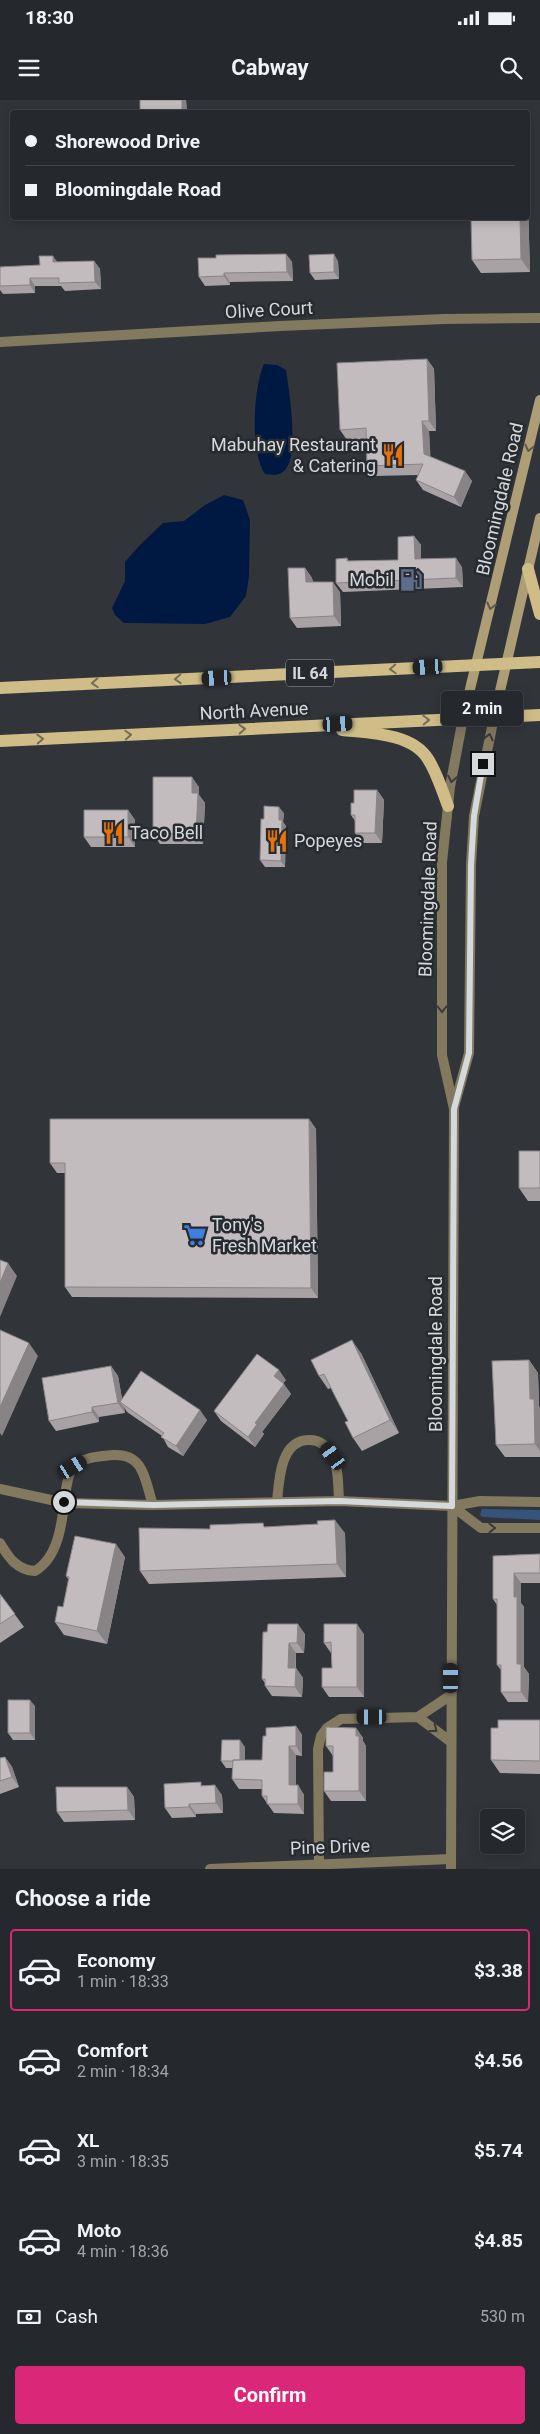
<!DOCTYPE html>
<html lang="en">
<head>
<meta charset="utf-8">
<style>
  :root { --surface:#25282c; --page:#313438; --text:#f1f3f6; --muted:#a3a6a9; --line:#424448; --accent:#db2777 }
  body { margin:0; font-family:Roboto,sans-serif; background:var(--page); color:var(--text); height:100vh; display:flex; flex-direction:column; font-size:19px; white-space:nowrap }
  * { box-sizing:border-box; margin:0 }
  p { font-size:16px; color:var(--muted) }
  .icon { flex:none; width:28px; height:28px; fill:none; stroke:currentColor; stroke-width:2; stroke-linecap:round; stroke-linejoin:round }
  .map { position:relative; height:1769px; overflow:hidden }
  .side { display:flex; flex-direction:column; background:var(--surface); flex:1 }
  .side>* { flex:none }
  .hud { position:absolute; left:10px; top:10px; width:520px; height:110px; border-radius:5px; box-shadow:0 2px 12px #0003,0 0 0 1px var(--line); display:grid; align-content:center; height:110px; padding:0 15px; background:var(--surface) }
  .controls { position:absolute; left:480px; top:1709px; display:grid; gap:10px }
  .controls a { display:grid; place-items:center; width:45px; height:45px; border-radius:5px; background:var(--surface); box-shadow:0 2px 12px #0003,0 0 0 1px var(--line); font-size:25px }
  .end { position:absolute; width:22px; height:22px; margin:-11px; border:6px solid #d6d9dc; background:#111; box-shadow:0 0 0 2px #111 }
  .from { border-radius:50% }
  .bubble { position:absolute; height:35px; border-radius:5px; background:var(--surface); box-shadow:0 2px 12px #0003,0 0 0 1px var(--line); font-size:16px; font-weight:700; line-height:35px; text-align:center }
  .car { position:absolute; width:15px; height:30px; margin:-15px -8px; border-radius:6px; box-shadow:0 0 4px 1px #0007; background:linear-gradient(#222 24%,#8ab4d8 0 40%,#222 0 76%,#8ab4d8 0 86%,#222 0) }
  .hud b { display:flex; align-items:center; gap:18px; height:48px; font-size:19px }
  .hud b+b { border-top:1px solid var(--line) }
  .hud i { width:12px; height:12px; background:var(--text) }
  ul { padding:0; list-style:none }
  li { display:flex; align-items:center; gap:15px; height:82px; margin:0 10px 8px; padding:0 5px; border:2px solid transparent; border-radius:5px }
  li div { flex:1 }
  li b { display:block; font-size:19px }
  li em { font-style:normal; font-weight:700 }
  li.selected { border-color:var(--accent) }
  li>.icon { width:45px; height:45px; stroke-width:1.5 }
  h2 { padding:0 15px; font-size:22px; line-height:60px }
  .pay { display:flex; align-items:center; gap:12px; height:55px; padding:0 15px; font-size:19px }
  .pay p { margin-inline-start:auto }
  .action { display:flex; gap:10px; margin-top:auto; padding:10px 15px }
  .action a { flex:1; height:58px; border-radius:5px; background:var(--accent); color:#fff; font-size:20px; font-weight:700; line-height:58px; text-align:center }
  .status { display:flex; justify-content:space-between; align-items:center; height:35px; padding:0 25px; background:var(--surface); direction:ltr }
  .status svg { height:14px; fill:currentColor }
  header { display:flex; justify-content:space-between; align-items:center; height:65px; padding:0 15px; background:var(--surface); font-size:22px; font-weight:700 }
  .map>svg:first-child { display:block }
  .green { fill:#35547c }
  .water { fill:#001943 }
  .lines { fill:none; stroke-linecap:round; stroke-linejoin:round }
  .minor { stroke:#82795f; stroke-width:10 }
  .tertiary { stroke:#82795f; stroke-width:10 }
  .secondary { stroke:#ad9e75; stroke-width:10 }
  .primary { stroke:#cfbc86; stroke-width:12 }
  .wall { fill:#a8a2a4 }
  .shaded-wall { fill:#888486 }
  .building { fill:#c3bcbf; stroke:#888486 }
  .oneway { stroke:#5d594c }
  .oneway2 { stroke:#736c57 }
  .oneway3 { stroke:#393b39 }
  .route { stroke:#d6d9dc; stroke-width:6 }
  .labels { text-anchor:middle; stroke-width:5; stroke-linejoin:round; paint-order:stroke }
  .shield { fill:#272b30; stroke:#a2a5a8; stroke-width:1 }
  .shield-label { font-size:16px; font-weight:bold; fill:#d6d9dc }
  .street-label { font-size:18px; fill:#d6d9dc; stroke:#272b30 }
  .poi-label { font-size:18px; fill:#d6d9dc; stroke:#272b30; text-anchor:start }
</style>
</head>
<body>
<div class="status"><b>18:30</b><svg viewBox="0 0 49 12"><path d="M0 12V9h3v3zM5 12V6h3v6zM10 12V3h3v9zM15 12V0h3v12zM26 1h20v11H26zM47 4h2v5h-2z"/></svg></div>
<header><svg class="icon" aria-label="menu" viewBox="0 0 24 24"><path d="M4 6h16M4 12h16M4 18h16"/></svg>Cabway<svg class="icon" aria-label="search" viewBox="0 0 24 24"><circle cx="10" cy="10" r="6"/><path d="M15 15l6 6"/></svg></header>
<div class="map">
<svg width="540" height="1769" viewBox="0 0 540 1769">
  <rect width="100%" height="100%" fill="#31353a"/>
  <!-- green -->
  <path class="green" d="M 482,1409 L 540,1410 L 540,1420 L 483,1417 L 480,1415 Z"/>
  <!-- water -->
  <path class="water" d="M 264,264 L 277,265 L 286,270 C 289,289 300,358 284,371 C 279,376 272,375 265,374 C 250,353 253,288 264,264 Z
    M 224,395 L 243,400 L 250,420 L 249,476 L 246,496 L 230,517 L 205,524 L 124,523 L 115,515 L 112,508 L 125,481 L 125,462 L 140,445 L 163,423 L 184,421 L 205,405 Z"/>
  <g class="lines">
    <!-- minor -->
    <path class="minor" d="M 0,242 L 280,226 L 444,219 L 540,218
      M 0,1389 L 65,1403 L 153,1405 L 339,1401 L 452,1406 L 480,1401 L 540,1402
      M 277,1402 C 279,1381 280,1341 308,1340 C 319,1339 327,1346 332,1356 C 339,1369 338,1386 339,1401
      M 452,1406 L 481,1428 L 540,1428
      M 0,1443 C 9,1458 17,1470 35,1471 C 59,1457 62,1422 65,1397 C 66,1388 68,1374 73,1367 C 82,1357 101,1356 113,1355 C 145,1353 145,1382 153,1405
      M 418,1617 L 451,1642
      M 319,1764 L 318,1649 L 321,1636 L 327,1628 L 341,1619 L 418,1617 L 451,1595
      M 210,1769 L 451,1759"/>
    <!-- tertiary -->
    <path class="tertiary" d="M 454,1007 L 469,953 L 471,765 L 474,716 L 494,617
      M 451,1769 L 454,1009 L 442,955 L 442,762 L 450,687 L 463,618"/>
    <!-- secondary -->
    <path class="secondary" d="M 494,617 L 540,418
      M 463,618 L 540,300"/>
    <!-- primary -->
    <path class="primary" d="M 528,469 L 540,514
      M 0,588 L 540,562
      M 342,630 C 369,633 412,633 428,659 C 437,673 442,690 448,706
      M 0,641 L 540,615"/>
  </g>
  <!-- wall -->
  <path class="wall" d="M 186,0 L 187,12 L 140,12 Z
    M 528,13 L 531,17 L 531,36 L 528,36 Z
    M 528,103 L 530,172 L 481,173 L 472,160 L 528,118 Z
    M 286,154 L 292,162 L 293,181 L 230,182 L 230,185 L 205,186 L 199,177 L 216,158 Z
    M 94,161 L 100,169 L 101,189 L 65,191 L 61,186 L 35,186 L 35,193 L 3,194 L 0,190 L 0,167 L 40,165 L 57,162 Z
    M 338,161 L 339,179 L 315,180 L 310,173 Z
    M 427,259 L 434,269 L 436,331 L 429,331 L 430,357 L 472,381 L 461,407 L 423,390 L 416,380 L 418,375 L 374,376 L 367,366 L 367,339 L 347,340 L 340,330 Z
    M 414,436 L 421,445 L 421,459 L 462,467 L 463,487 L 343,492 L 336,483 L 347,458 L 349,461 L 398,460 Z
    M 305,468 L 312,478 L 313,482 L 340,492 L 341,526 L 297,528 L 290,518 Z
    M 199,687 L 199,695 L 205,703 L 203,744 L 160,744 L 153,734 Z
    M 377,690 L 384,700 L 382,743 L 362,743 L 355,733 L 355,721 L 351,715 L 354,703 Z
    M 128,710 L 135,720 L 135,747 L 91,747 L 84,737 Z
    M 284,713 L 283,722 L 286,726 L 285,767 L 265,767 L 260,760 L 264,719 Z
    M 309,1019 L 316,1029 L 318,1198 L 72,1197 L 65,1187 L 65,1073 L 57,1073 L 50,1063 Z
    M 540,1051 L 540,1101 L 528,1101 L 519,1088 Z
    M 361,1253 L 399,1333 L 362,1351 L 353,1338 L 348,1321 L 331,1288 L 328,1289 L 319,1276 Z
    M 529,1260 L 538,1273 L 539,1306 L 540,1308 L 540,1357 L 505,1357 L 496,1345 Z
    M 111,1266 L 118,1276 L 122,1299 L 207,1320 L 183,1356 L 168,1347 L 162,1336 L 127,1312 L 124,1307 L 125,1313 L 99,1317 L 99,1322 L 56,1331 L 49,1321 Z
    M 286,1280 L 283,1283 L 291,1294 L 262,1332 L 264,1334 L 255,1347 L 221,1321 L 214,1311 Z
    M 266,1427 L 345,1433 L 346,1477 L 149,1484 L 140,1471 L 210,1429 Z
    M 540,1454 L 540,1483 L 521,1483 L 521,1503 L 524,1507 L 524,1567 L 529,1574 L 528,1602 L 508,1602 L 501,1592 L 501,1570 L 497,1565 L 497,1505 L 493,1499 L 493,1456 Z
    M 125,1457 L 107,1544 L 64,1535 L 55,1522 L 63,1507 L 69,1480 L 66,1476 Z
    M 0,1494 L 24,1527 L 0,1543 Z
    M 263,1532 L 305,1534 L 304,1553 L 296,1553 L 296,1568 L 303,1578 L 302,1597 L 272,1596 L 265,1586 L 265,1583 L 262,1579 Z
    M 364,1534 L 364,1597 L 329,1597 L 322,1587 L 332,1568 L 331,1553 L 324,1543 Z
    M 35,1606 L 35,1640 L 13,1640 L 8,1633 Z
    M 540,1620 L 540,1674 L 500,1673 L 491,1660 Z
    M 296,1626 L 302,1635 L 302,1656 L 296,1655 L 296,1685 L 298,1685 L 304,1695 L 304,1714 L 274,1713 L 262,1696 L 262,1689 L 239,1689 L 232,1679 L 232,1668 L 226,1668 L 221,1661 L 245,1647 L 245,1660 L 262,1660 L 266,1636 Z
    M 356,1628 L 363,1638 L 363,1641 L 366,1646 L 366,1701 L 331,1701 L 324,1691 L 333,1672 L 333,1656 L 326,1646 Z
    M 5,1657 L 12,1667 L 19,1687 L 0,1694 L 0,1658 Z
    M 203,1685 L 222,1695 L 223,1713 L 196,1714 L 196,1717 L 172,1718 L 165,1708 Z
    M 127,1687 L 134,1697 L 135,1720 L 64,1722 L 57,1712 Z"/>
  <!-- shaded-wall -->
  <path class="shaded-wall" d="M 182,0 L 186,0 L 187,12 L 184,12 L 182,11 Z
    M 528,13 L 531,17 L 531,36 L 528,32 Z
    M 528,103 L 528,104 L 530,172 L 521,159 L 520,118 L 528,118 Z
    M 286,154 L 292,162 L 293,181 L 287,172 Z
    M 334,154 L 338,161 L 339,179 L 334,172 Z
    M 53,156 L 58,163 L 53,162 Z
    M 94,161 L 100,169 L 101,189 L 95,182 Z
    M 224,173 L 230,182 L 230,185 L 224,176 Z
    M 30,178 L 35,186 L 35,193 L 30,185 Z
    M 427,259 L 434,269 L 436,331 L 429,321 Z
    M 422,321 L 429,331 L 431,364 L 424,354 Z
    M 465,371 L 472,381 L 461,407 L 454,397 Z
    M 414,436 L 421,445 L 421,468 L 415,459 Z
    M 456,458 L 462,467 L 463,487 L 456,478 Z
    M 305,468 L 312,478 L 313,492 L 306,482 Z
    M 333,482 L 340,492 L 341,526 L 334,516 Z
    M 192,677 L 199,687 L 199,695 L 205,703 L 203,744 L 196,734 L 192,693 Z
    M 377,690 L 384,700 L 382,743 L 375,733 Z
    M 279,707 L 284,713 L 283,722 L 286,726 L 285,767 L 281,761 L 279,720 Z
    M 128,710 L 135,720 L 135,747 L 128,737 Z
    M 309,1019 L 316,1029 L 318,1198 L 311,1188 Z
    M 8,1163 L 17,1176 L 0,1217 L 0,1183 Z
    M 352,1240 L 361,1253 L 399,1333 L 390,1320 Z
    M 29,1243 L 38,1256 L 2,1336 L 0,1333 L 0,1307 Z
    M 529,1260 L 538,1273 L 539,1306 L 540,1308 L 540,1351 L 535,1344 L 530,1299 Z
    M 111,1266 L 118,1276 L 123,1304 L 120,1302 L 124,1307 L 125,1313 L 118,1303 Z
    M 279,1270 L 286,1280 L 281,1286 L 274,1276 Z
    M 284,1284 L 291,1294 L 262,1332 L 264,1334 L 255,1347 L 248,1337 L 255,1323 Z
    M 92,1307 L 99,1317 L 99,1322 L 92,1312 Z
    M 200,1310 L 207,1320 L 183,1356 L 176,1346 Z
    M 335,1420 L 345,1433 L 346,1477 L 337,1464 Z
    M 116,1444 L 125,1457 L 107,1544 L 97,1531 Z
    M 514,1473 L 521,1483 L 521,1503 L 524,1507 L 524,1567 L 529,1574 L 528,1602 L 521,1592 L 517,1564 L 514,1497 Z
    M 298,1524 L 305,1534 L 304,1553 L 297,1543 Z
    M 357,1524 L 364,1534 L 364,1597 L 357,1587 Z
    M 289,1543 L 296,1553 L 295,1578 L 288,1568 Z
    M 296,1568 L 303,1578 L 302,1597 L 295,1587 Z
    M 30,1600 L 35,1606 L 35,1640 L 30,1633 Z
    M 296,1626 L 302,1635 L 302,1656 L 296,1646 Z
    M 356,1628 L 363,1638 L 363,1641 L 366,1646 L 366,1701 L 359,1691 Z
    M 240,1640 L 245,1647 L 245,1668 L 240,1661 Z
    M 289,1646 L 296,1655 L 296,1695 L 289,1685 Z
    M 5,1657 L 12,1667 L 19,1687 L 12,1677 Z
    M 215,1685 L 222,1695 L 223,1713 L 216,1703 Z
    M 298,1685 L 304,1695 L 304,1714 L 298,1704 Z
    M 127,1687 L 134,1697 L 135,1720 L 128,1710 Z
    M 189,1704 L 196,1714 L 196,1717 L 189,1707 Z"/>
  <!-- building -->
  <path class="building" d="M 140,0 L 182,0 L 182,11 L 140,12 Z
    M 526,10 L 526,12 L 508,12 L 508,11 Z
    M 471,118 L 520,118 L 521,159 L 472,160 Z
    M 286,154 L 287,172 L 224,173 L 224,176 L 199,177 L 198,158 L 216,158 L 216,155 Z
    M 334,154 L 334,172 L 310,173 L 309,155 Z
    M 39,156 L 53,156 L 53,162 L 94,161 L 95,182 L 59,183 L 59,178 L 30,178 L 30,185 L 0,186 L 0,167 L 40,165 Z
    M 427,259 L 429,321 L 422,321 L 424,354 L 465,371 L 454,397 L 416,380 L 423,364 L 367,366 L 366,328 L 340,330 L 337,263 Z
    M 414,436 L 415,459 L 456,458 L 456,478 L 336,483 L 336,459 L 347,458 L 347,461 L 398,460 L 398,437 Z
    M 288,468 L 305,468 L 306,482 L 333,482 L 334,516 L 290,518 Z
    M 153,677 L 192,677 L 192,693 L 198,693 L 196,734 L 153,734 Z
    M 354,690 L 377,690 L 375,733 L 355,733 L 355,715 L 351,715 L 351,703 L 354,703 Z
    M 264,706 L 279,707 L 279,720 L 282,720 L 281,761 L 260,760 L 261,719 L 264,719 Z
    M 84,710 L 128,710 L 128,737 L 84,737 Z
    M 50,1019 L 309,1019 L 311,1188 L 65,1187 L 65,1063 L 50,1063 Z
    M 519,1051 L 540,1051 L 540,1088 L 519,1088 Z
    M 0,1160 L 8,1163 L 0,1183 Z
    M 0,1230 L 29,1243 L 0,1307 Z
    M 352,1240 L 390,1320 L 353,1338 L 345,1322 L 348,1321 L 336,1298 L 324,1274 L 319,1276 L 311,1260 Z
    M 257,1254 L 279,1270 L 274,1276 L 284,1284 L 255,1323 L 257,1324 L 248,1337 L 214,1311 Z
    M 529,1260 L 530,1299 L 534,1299 L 535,1344 L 496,1345 L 492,1261 Z
    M 111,1266 L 118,1303 L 92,1307 L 92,1312 L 49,1321 L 42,1278 Z
    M 141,1271 L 200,1310 L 176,1346 L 161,1337 L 164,1333 L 120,1302 Z
    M 335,1420 L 337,1464 L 140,1471 L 139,1428 L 210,1429 L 210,1425 L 263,1423 L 264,1427 L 318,1424 L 317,1421 Z
    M 75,1436 L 116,1444 L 97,1531 L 55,1522 L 58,1506 L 63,1507 L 69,1477 L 66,1476 Z
    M 540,1454 L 540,1473 L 514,1473 L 514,1497 L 517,1497 L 517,1564 L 521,1564 L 521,1592 L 501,1592 L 501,1565 L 497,1565 L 497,1499 L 493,1499 L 493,1456 Z
    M 0,1494 L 15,1514 L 0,1524 Z
    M 268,1524 L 298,1524 L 297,1543 L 289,1543 L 288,1568 L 296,1568 L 295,1587 L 265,1586 L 265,1579 L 262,1579 L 263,1532 L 267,1532 Z
    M 324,1524 L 357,1524 L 357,1587 L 322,1587 L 322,1568 L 332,1568 L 331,1542 L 324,1543 Z
    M 8,1600 L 30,1600 L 30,1633 L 8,1633 Z
    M 498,1620 L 540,1620 L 540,1661 L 491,1660 L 491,1628 L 498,1628 Z
    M 296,1626 L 296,1646 L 289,1646 L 289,1685 L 298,1685 L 298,1704 L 267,1704 L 267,1696 L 262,1696 L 262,1680 L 232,1679 L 233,1660 L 262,1660 L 263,1636 L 266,1636 L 266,1628 Z
    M 326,1627 L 356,1628 L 356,1636 L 359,1636 L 359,1691 L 324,1691 L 324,1672 L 333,1672 L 333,1646 L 326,1646 Z
    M 222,1640 L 240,1640 L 240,1660 L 233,1660 L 233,1661 L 221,1661 Z
    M 5,1657 L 12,1677 L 0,1681 L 0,1658 Z
    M 201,1682 L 201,1686 L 215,1685 L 216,1703 L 189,1704 L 189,1707 L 165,1708 L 164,1684 Z
    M 56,1687 L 127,1687 L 128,1710 L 57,1712 Z"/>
  <!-- one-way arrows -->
  <defs><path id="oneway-chevron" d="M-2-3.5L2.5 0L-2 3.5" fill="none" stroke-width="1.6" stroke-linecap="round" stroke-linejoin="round" transform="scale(1.25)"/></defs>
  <g class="oneway">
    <use href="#oneway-chevron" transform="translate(529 348) rotate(103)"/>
    <use href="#oneway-chevron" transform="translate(491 506) rotate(104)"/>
  </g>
  <g class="oneway2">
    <use href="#oneway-chevron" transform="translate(393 569) rotate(177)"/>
    <use href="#oneway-chevron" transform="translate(178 579) rotate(177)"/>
    <use href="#oneway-chevron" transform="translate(95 583) rotate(177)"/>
    <use href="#oneway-chevron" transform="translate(426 620) rotate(-2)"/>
    <use href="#oneway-chevron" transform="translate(242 629) rotate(-3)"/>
    <use href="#oneway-chevron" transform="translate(128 635) rotate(-3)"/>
    <use href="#oneway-chevron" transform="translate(40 639) rotate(-3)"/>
  </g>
  <g class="oneway3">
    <use href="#oneway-chevron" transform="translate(489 637) rotate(-76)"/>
    <use href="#oneway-chevron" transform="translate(452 679) rotate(100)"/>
    <use href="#oneway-chevron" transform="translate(442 909) rotate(90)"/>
    <use href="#oneway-chevron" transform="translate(492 1428)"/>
    <use href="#oneway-chevron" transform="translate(434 1629) rotate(37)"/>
  </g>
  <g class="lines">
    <!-- route -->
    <path class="route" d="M 64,1402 L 153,1405 L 339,1401 L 452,1406 L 454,1009 L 469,953 L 471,765 L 474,716 L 483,664"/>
  </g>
  <!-- icons -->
  <defs>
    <symbol id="restaurant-bare" viewBox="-9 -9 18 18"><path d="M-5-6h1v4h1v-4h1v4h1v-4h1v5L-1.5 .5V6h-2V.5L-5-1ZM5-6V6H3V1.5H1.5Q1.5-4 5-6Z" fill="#e8710a" stroke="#272b30" stroke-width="2.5" paint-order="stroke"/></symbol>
    <symbol id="fuel-bare" viewBox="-9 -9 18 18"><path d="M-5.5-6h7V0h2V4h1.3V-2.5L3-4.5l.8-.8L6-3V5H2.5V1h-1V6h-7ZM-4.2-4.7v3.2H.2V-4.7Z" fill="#5c6f8a" stroke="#272b30" stroke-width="2.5" paint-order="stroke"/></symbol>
    <symbol id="supermarket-bare" viewBox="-9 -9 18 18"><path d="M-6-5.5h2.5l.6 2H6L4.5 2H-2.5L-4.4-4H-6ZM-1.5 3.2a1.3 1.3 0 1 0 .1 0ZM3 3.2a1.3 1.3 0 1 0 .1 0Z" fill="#3f7fe0" stroke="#272b30" stroke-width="2.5" paint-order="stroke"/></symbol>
  </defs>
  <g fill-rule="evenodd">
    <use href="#restaurant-bare" x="377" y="339" width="32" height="32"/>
    <use href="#fuel-bare" x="395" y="464" width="32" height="32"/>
    <use href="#restaurant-bare" x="97" y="717" width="32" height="32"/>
    <use href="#restaurant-bare" x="261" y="725" width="32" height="32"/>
    <use href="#supermarket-bare" x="179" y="1119" width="32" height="32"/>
  </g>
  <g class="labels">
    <!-- shield labels -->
    <rect class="shield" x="286" y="559.5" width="48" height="27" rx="4"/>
    <g class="shield-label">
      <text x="310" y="579">IL 64</text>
    </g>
    <!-- street labels -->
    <g class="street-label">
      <text transform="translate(269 210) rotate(-3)" y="6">Olive Court</text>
      <text transform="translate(500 399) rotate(-77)" y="6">Bloomingdale Road</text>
      <text transform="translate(254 611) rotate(-3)" y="6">North Avenue</text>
      <text transform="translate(428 799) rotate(-88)" y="6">Bloomingdale Road</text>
      <text transform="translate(436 1254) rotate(-90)" y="6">Bloomingdale Road</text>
      <text transform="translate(330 1747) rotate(-2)" y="6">Pine Drive</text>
    </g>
    <!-- poi labels -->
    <g class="poi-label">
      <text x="376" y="351" text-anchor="end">Mabuhay Restaurant<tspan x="376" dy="21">&amp; Catering</tspan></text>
      <text x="394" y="486" text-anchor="end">Mobil</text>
      <text x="130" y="739">Taco Bell</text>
      <text x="294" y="747">Popeyes</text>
      <text x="212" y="1131">Tony's<tspan x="212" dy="21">Fresh Market</tspan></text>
    </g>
  </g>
</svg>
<div class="controls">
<a><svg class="icon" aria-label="layers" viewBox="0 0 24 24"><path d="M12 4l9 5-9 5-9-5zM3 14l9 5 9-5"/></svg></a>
</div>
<i class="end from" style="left:64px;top:1402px"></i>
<i class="end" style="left:483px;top:664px"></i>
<div class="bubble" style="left:441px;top:591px;width:82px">2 min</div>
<i class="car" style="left:428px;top:567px;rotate:267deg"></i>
<i class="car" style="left:217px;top:578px;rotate:267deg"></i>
<i class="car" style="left:338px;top:624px;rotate:87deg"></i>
<i class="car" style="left:333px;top:1356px;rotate:324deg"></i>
<i class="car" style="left:73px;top:1367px;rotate:59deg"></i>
<i class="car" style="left:451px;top:1578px;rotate:0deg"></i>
<i class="car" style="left:372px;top:1617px;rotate:270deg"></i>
<div class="hud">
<b><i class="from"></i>Shorewood Drive</b>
<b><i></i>Bloomingdale Road</b>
</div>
</div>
<section class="side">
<h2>Choose a ride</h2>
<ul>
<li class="selected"><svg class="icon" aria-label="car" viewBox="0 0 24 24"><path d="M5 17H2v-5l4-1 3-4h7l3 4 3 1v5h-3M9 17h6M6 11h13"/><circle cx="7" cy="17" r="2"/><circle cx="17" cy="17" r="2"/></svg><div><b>Economy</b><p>1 min · 18:33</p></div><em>$3.38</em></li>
<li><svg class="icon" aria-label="car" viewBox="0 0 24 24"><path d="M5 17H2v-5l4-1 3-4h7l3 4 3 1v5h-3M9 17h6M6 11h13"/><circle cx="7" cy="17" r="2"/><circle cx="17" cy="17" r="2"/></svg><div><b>Comfort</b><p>2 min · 18:34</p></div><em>$4.56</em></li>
<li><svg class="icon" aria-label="car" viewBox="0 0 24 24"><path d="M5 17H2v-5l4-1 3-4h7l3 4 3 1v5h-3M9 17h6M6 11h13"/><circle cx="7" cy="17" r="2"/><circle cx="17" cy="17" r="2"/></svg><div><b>XL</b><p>3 min · 18:35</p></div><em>$5.74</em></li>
<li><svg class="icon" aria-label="car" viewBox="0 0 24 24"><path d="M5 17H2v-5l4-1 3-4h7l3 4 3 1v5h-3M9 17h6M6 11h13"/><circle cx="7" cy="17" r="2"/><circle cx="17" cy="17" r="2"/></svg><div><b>Moto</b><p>4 min · 18:36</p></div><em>$4.85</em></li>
</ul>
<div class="pay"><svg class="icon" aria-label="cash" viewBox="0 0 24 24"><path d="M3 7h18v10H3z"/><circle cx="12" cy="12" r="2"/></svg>Cash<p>530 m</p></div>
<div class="action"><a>Confirm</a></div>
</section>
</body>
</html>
